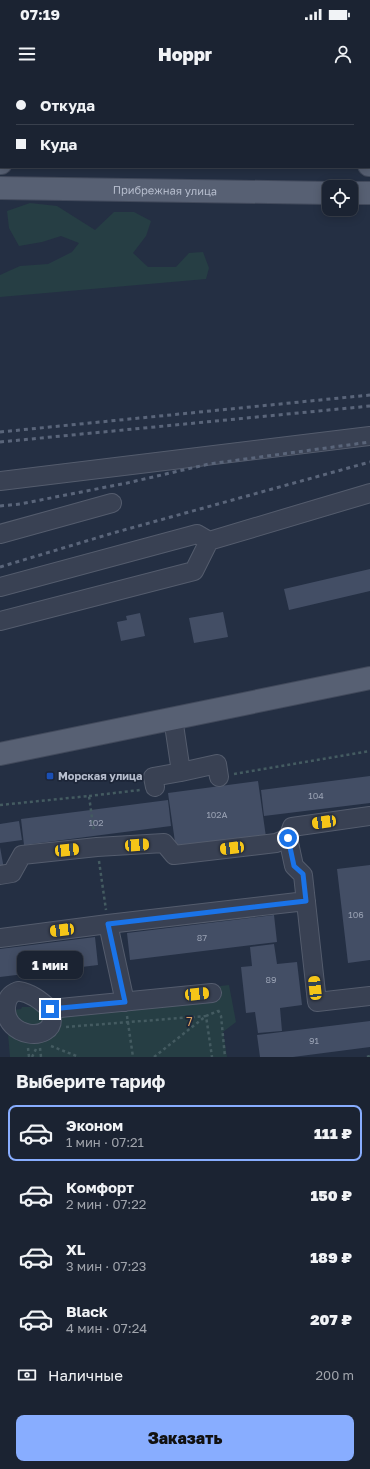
<!DOCTYPE html>
<html lang="ru">
<head>
<meta charset="utf-8">
<style>
  :root { --surface:#1b2332; --page:#282f3e; --text:#f1f3f6; --muted:#a0a4ac; --line:#39404d; --accent:#88adff }
  body { margin:0; font-family:"Golos Text",sans-serif; background:var(--page); color:var(--text); height:100vh; display:flex; flex-direction:column; font-size:15px; white-space:nowrap }
  * { box-sizing:border-box; margin:0 }
  p { font-size:13px; color:var(--muted) }
  .icon { flex:none; width:22px; height:22px; fill:none; stroke:currentColor; stroke-width:2; stroke-linecap:round; stroke-linejoin:round }
  .map { position:relative; height:977px; overflow:hidden }
  .side { display:flex; flex-direction:column; background:var(--surface); flex:1 }
  .side>* { flex:none }
  .banner { position:absolute; left:0px; top:0px; width:370px; height:88px; box-shadow:0 2px 10px #0003,0 0 0 1px var(--line); display:grid; align-content:center; height:88px; padding:0 16px; background:var(--surface) }
  .tools { position:absolute; left:322px; top:100px; display:grid; gap:8px }
  .tools a { display:grid; place-items:center; width:36px; height:36px; border-radius:8px; background:var(--surface); box-shadow:0 2px 10px #0003,0 0 0 1px var(--line); font-size:20px }
  .end { position:absolute; width:18px; height:18px; margin:-9px; border:5px solid #1a73e8; background:#fff; box-shadow:0 0 0 2px #fff }
  .from { border-radius:50% }
  .bubble { position:absolute; height:28px; border-radius:8px; background:var(--surface); box-shadow:0 2px 10px #0003,0 0 0 1px var(--line); font-size:13px; font-weight:800; line-height:28px; text-align:center }
  .car { position:absolute; width:12px; height:24px; margin:-12px -6px; border-radius:5px; box-shadow:0 0 3px 1px #0007; background:linear-gradient(#f5c518 24%,#345 0 40%,#f5c518 0 76%,#345 0 86%,#f5c518 0) }
  .banner b { display:flex; align-items:center; gap:14px; height:38px; font-size:15px }
  .banner b+b { border-top:1px solid var(--line) }
  .banner i { width:10px; height:10px; background:var(--text) }
  ul { padding:0; list-style:none }
  li { display:flex; align-items:center; gap:12px; height:56px; margin:0 8px 6px; padding:0 8px; border:2px solid transparent; border-radius:8px }
  li div { flex:1 }
  li b { display:block; font-size:15px }
  li em { font-style:normal; font-weight:800 }
  li.on { border-color:var(--accent) }
  li>.icon { width:36px; height:36px; stroke-width:1.5 }
  h2 { padding:0 16px; font-size:18px; line-height:48px }
  .pay { display:flex; align-items:center; gap:10px; height:44px; padding:0 16px; font-size:15px }
  .pay p { margin-inline-start:auto }
  .action { display:flex; gap:8px; margin-top:auto; padding:8px 16px }
  .action a { flex:1; height:46px; border-radius:8px; background:var(--accent); color:#111; font-size:16px; font-weight:800; line-height:46px; text-align:center }
  .status { display:flex; justify-content:space-between; align-items:center; height:28px; padding:0 20px; background:var(--surface); direction:ltr }
  .status svg { height:11px; fill:currentColor }
  header { display:flex; justify-content:space-between; align-items:center; height:52px; padding:0 16px; background:var(--surface); font-size:18px; font-weight:800 }
  .map>svg:first-child { display:block }
  .green { fill:#263e44 }
  .building { fill:#434e65 }
  .lines { fill:none; stroke-linecap:round; stroke-linejoin:round }
  .minor-casing { stroke:#545c6d; stroke-width:20 }
  .major-casing { stroke:#424a5c; stroke-width:24 }
  .path { stroke:#445b61; stroke-width:2.5; stroke-dasharray:3 3; stroke-linecap:butt }
  .minor { stroke:#394153; stroke-width:18 }
  .major { stroke:#576073; stroke-width:22 }
  .rail { stroke:#5a657a; stroke-width:3; stroke-dasharray:4 4; stroke-linecap:butt }
  .route { stroke:#1a73e8; stroke-width:5 }
  .transit-dot { fill:#1a4fb4; stroke:#1d2638; stroke-width:1.5 }
  .labels { text-anchor:middle; stroke-width:3.5; stroke-linejoin:round; paint-order:stroke }
  .number-label { font-size:9px; fill:#99a1b3 }
  .street-label { font-size:11px; fill:#b6bdcd; stroke:#1d2638 }
  .poi-label { font-size:11px; font-weight:bold; fill:#b6bdcd; stroke:#1d2638; text-anchor:start }
  .neighbourhood-label { font-size:12px; letter-spacing:1px; fill:#dea05f; stroke:#1d2638 }
</style>
</head>
<body>
<div class="status"><b>07:19</b><svg viewBox="0 0 49 12"><path d="M0 12V9h3v3zM5 12V6h3v6zM10 12V3h3v9zM15 12V0h3v12zM26 1h20v11H26zM47 4h2v5h-2z"/></svg></div>
<header><svg class="icon" aria-label="menu" viewBox="0 0 24 24"><path d="M4 6h16M4 12h16M4 18h16"/></svg>Hoppr<svg class="icon" aria-label="person" viewBox="0 0 24 24"><circle cx="12" cy="8" r="4"/><path d="M4 21q1-7 8-7t8 7"/></svg></header>
<div class="map">
<svg width="370" height="977" viewBox="0 0 370 977">
  <rect width="100%" height="100%" fill="#242f43"/>
  <!-- green -->
  <path class="green" d="M 0,0 L 370,0 L 370,66 L 369,1 L 1,1 L 0,67 Z
    M 30,123 L 57,126 L 95,150 L 114,132 L 134,132 L 151,141 L 146,156 L 133,173 L 148,187 L 176,187 L 189,173 L 203,172 L 209,188 L 206,199 L 0,217 L 0,195 L 20,186 L 48,184 L 72,172 L 79,163 L 61,156 L 42,162 L 19,166 L 9,148 L 7,131 Z
    M 229,905 L 236,942 L 223,952 L 227,977 L 10,977 L 6,931 L 21,929 L 22,927 L 41,927 Z"/>
  <!-- building -->
  <path class="building" d="M 370,489 L 370,511 L 289,530 L 284,509 Z
    M 223,532 L 228,557 L 194,563 L 189,538 Z
    M 140,533 L 145,556 L 121,561 L 117,542 L 127,540 L 126,536 Z
    M 370,696 L 370,723 L 264,736 L 261,710 Z
    M 258,701 L 266,757 L 176,769 L 168,713 Z
    M 168,720 L 171,746 L 24,765 L 21,739 Z
    M 19,741 L 22,760 L 0,763 L 0,744 Z
    M 0,767 L 4,789 L 0,789 Z
    M 370,785 L 370,880 L 348,883 L 337,789 Z
    M 274,835 L 277,862 L 130,880 L 127,853 Z
    M 95,857 L 98,885 L 0,897 L 0,869 Z
    M 274,864 L 277,884 L 297,882 L 302,925 L 280,928 L 282,951 L 258,953 L 255,932 L 246,933 L 241,887 L 252,886 L 250,867 Z
    M 370,941 L 370,967 L 293,977 L 260,977 L 257,955 Z"/>
  <g class="lines">
    <defs>
      <path id="minor" d="M 0,401 L 370,356
        M 0,454 L 112,423
        M 0,507 L 197,454 L 209,461
        M 0,541 L 194,491 L 209,461 L 370,413
        M 181,692 L 217,684 L 219,697
        M 155,707 L 153,697 L 181,692 L 173,638
        M 370,736 L 292,747 L 288,758 L 294,786 L 303,795 L 317,922 L 370,916
        M 0,795 L 12,793 L 22,775 L 97,767 L 164,763 L 174,775 L 276,763 L 288,758
        M 108,844 L 125,922
        M 0,858 L 108,844 L 306,821
        M 50,929 C 51,932 52,935 52,938 C 53,963 4,958 6,927 C 7,918 10,914 18,911 C 31,913 40,920 50,929 L 212,913"/>
      <g id="major">
        <path d="M 0,83 L 1,83"/>
        <path d="M 369,85 L 370,84"/>
        <path id="s1" d="M 0,108 L 329,113"/>
        <path d="M 351,113 L 370,113"/>
        <path d="M 0,674 L 370,598"/>
      </g>
    </defs>
    <!-- minor casing -->
    <use href="#minor" class="minor-casing"/>
    <!-- major casing -->
    <use href="#major" class="major-casing"/>
    <!-- path -->
    <path class="path" d="M 234,694 L 370,671
      M 89,716 L 140,710
      M 0,725 L 89,716 L 94,752
      M 99,781 L 106,830
      M 218,930 L 221,936 L 225,977
      M 127,936 L 133,977
      M 66,947 L 206,936 L 212,977
      M 51,966 L 79,977
      M 28,968 L 29,977
      M 40,968 L 41,977
      M 32,977 L 36,969
      M 154,977 L 206,936 L 218,931
      M 367,977 L 370,976"/>
    <!-- minor -->
    <use href="#minor" class="minor"/>
    <!-- major -->
    <use href="#major" class="major"/>
    <!-- rail -->
    <path class="rail" d="M 0,352 L 370,315
      M 0,362 L 370,326
      M 0,426 L 20,424 L 127,403 L 209,384 L 370,362
      M 0,487 L 113,453 L 370,382"/>
  </g>
  <g class="lines">
    <!-- route -->
    <path class="route" d="M 50,929 L 125,922 L 108,844 L 306,821 L 303,794 L 294,786 L 288,758"/>
  </g>
  <!-- markers -->
  <rect class="transit-dot" x="46" y="692" width="8" height="8" rx="2"/>
  <g class="labels">
    <!-- number labels -->
    <g class="number-label">
      <text x="316" y="719">104</text>
      <text x="217" y="738">102А</text>
      <text x="96" y="746">102</text>
      <text x="356" y="838">106</text>
      <text x="202" y="861">87</text>
      <text x="271" y="903">89</text>
      <text x="314" y="964">91</text>
    </g>
    <!-- street labels -->
    <g class="street-label">
      <text dy="4" stroke="none"><textPath href="#s1" startOffset="165">Прибрежная улица</textPath></text>
    </g>
    <!-- poi labels -->
    <g class="poi-label">
      <text x="58" y="700">Морская улица</text>
    </g>
    <!-- neighbourhood labels -->
    <g class="neighbourhood-label">
      <text x="190" y="946">7</text>
    </g>
  </g>
</svg>
<div class="tools">
<a><svg class="icon" aria-label="locate" viewBox="0 0 24 24"><circle cx="12" cy="12" r="6"/><path d="M12 2v4M12 18v4M2 12h4M18 12h4"/></svg></a>
</div>
<i class="end from" style="left:288px;top:758px"></i>
<i class="end" style="left:50px;top:929px"></i>
<div class="bubble" style="left:17px;top:871px;width:66px">1 мин</div>
<i class="car" style="left:324px;top:742px;rotate:262deg"></i>
<i class="car" style="left:137px;top:765px;rotate:86deg"></i>
<i class="car" style="left:232px;top:768px;rotate:263deg"></i>
<i class="car" style="left:67px;top:770px;rotate:84deg"></i>
<i class="car" style="left:62px;top:850px;rotate:263deg"></i>
<i class="car" style="left:315px;top:908px;rotate:354deg"></i>
<i class="car" style="left:197px;top:914px;rotate:84deg"></i>
<div class="banner">
<b><i class="from"></i>Откуда</b>
<b><i></i>Куда</b>
</div>
</div>
<section class="side">
<h2>Выберите тариф</h2>
<ul>
<li class="on"><svg class="icon" aria-label="car" viewBox="0 0 24 24"><path d="M5 17H2v-5l4-1 3-4h7l3 4 3 1v5h-3M9 17h6M6 11h13"/><circle cx="7" cy="17" r="2"/><circle cx="17" cy="17" r="2"/></svg><div><b>Эконом</b><p>1 мин · 07:21</p></div><em>111 ₽</em></li>
<li><svg class="icon" aria-label="car" viewBox="0 0 24 24"><path d="M5 17H2v-5l4-1 3-4h7l3 4 3 1v5h-3M9 17h6M6 11h13"/><circle cx="7" cy="17" r="2"/><circle cx="17" cy="17" r="2"/></svg><div><b>Комфорт</b><p>2 мин · 07:22</p></div><em>150 ₽</em></li>
<li><svg class="icon" aria-label="car" viewBox="0 0 24 24"><path d="M5 17H2v-5l4-1 3-4h7l3 4 3 1v5h-3M9 17h6M6 11h13"/><circle cx="7" cy="17" r="2"/><circle cx="17" cy="17" r="2"/></svg><div><b>XL</b><p>3 мин · 07:23</p></div><em>189 ₽</em></li>
<li><svg class="icon" aria-label="car" viewBox="0 0 24 24"><path d="M5 17H2v-5l4-1 3-4h7l3 4 3 1v5h-3M9 17h6M6 11h13"/><circle cx="7" cy="17" r="2"/><circle cx="17" cy="17" r="2"/></svg><div><b>Black</b><p>4 мин · 07:24</p></div><em>207 ₽</em></li>
</ul>
<div class="pay"><svg class="icon" aria-label="cash" viewBox="0 0 24 24"><path d="M3 7h18v10H3z"/><circle cx="12" cy="12" r="2"/></svg>Наличные<p>200 m</p></div>
<div class="action"><a>Заказать</a></div>
</section>
</body>
</html>
